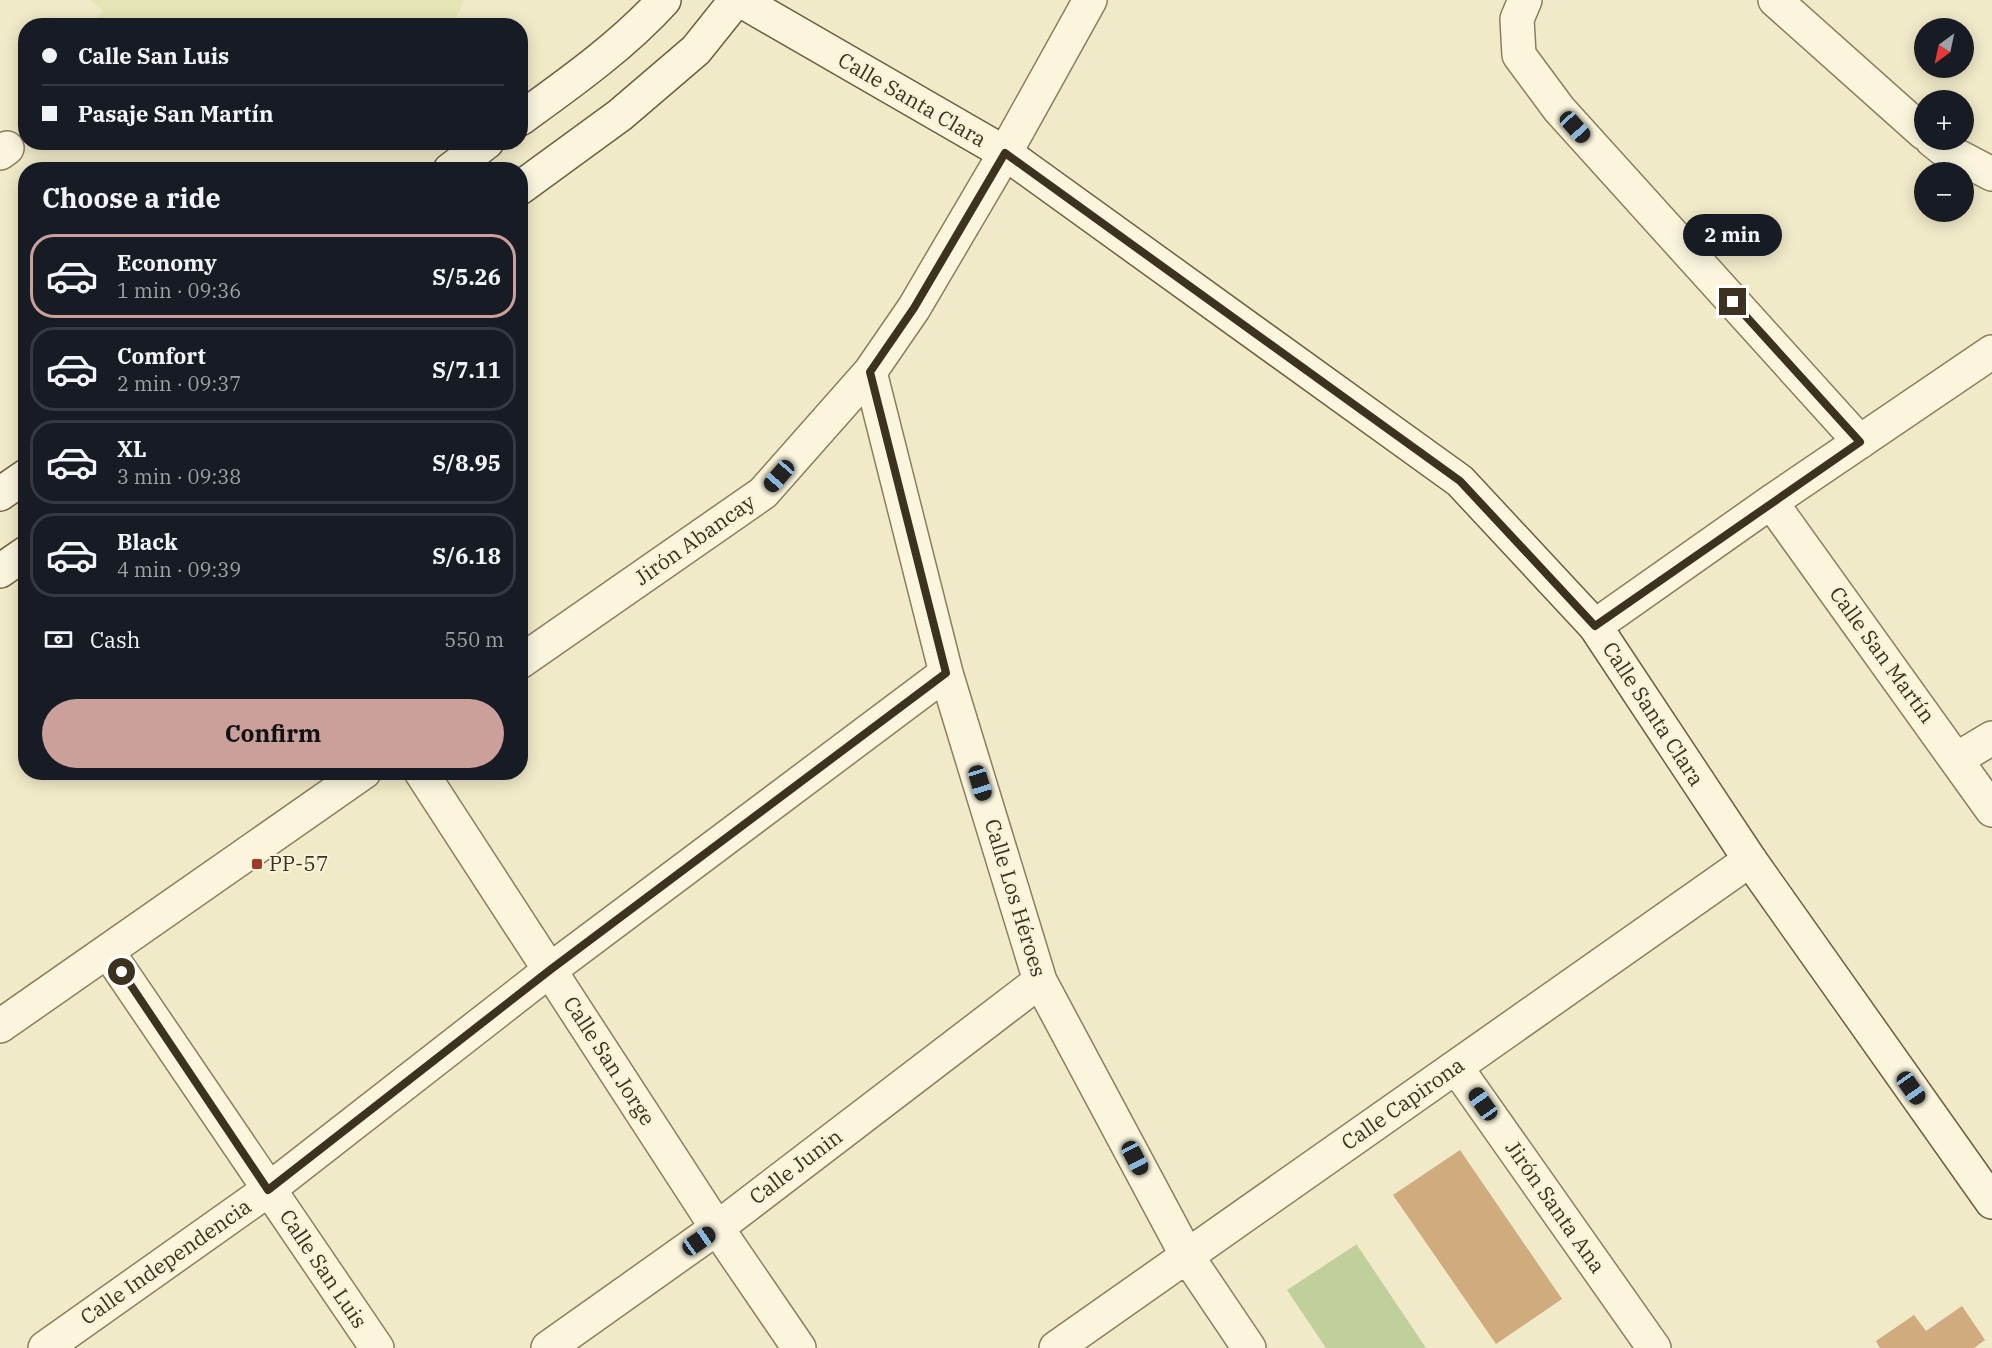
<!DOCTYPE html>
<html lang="en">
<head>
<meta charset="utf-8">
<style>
  :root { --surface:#171b24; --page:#242831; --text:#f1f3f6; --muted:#9ea1a6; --line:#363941; --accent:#cba09a }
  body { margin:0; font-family:"IBM Plex Serif",serif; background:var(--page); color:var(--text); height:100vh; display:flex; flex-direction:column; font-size:22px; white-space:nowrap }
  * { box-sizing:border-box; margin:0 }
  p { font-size:20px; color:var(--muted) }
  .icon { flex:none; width:33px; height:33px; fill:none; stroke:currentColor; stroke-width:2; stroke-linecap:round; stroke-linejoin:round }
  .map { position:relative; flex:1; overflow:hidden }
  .drawer { position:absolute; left:18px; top:162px; width:510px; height:618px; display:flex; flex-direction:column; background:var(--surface); border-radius:24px; box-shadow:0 3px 15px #0003 }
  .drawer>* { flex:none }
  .guide { position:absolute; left:18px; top:18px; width:510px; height:132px; border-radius:24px; box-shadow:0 3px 15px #0003; display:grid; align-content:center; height:132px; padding:0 24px; background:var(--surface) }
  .needle { width:39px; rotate:213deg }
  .fabs { position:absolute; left:1914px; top:18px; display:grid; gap:12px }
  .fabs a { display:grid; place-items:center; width:60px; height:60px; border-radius:50%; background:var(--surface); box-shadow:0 3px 15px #0003; font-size:30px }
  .end { position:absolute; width:27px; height:27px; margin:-14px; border:8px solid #3d3220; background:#fff; box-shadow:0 0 0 3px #fff }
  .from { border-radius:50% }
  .bubble { position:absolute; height:42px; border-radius:21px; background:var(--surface); box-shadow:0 3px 15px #0003; font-size:20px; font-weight:700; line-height:42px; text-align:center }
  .car { position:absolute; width:18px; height:36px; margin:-18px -9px; border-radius:8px; box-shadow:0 0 4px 2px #0007; background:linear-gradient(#222 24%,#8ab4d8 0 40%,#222 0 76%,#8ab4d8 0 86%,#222 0) }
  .guide b { display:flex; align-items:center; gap:21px; height:57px; font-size:22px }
  .guide b+b { border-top:2px solid var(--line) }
  .guide i { width:15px; height:15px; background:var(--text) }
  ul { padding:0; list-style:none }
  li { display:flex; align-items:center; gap:18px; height:84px; margin:0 12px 9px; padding:0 12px; border:3px solid var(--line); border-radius:24px }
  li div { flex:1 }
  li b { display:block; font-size:22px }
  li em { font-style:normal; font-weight:700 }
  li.on { border-color:var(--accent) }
  li>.icon { width:54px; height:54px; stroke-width:1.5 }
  h2 { padding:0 24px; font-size:27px; line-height:72px }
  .pay { display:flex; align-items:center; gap:15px; height:66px; padding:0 24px; font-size:22px }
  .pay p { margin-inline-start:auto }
  .button { display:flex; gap:12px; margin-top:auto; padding:12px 24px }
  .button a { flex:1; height:69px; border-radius:36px; background:var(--accent); color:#111; font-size:24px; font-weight:700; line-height:69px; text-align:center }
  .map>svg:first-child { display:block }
  .farmland { fill:#e6e5b5 }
  .green { fill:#c1cf9b }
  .building { fill:#cfab7d }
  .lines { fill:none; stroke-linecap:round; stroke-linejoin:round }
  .minor-casing { stroke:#8d7d5c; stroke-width:36 }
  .secondary-casing { stroke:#6f5e3f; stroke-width:36 }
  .minor { stroke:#faf5dc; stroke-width:33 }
  .secondary { stroke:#faf5dc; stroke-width:33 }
  .route { stroke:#3d3220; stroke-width:8 }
  .poi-dot { fill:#9d3a2a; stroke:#f7f2d8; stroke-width:2 }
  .labels { text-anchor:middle; stroke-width:4.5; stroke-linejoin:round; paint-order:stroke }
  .street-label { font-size:21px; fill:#3d3220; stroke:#f7f2d8 }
  .poi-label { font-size:21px; fill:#3d3220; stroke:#f7f2d8; text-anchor:start }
</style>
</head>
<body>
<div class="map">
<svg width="1992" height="1348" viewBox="0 0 1992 1348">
  <rect width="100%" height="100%" fill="#f0eac8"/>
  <!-- farmland -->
  <path class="farmland" d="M 90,0 L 464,0 L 453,25 L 90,26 L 103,10 Z"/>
  <!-- green -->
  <path class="green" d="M 1357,1244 L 1357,1245 L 1426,1348 L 1326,1348 L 1287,1290 Z"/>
  <!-- building -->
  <path class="building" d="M 1460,1150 L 1562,1299 L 1496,1344 L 1393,1195 Z
    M 1962,1306 L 1985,1340 L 1974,1348 L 1880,1348 L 1876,1341 L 1914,1315 L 1926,1331 Z"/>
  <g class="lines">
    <defs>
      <path id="minor" d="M 1525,0 L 1517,19 L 1519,55 L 1559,109 L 1860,442
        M 1775,0 L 1924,133
        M 1932,140 L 1942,148 L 1992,174
        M 0,153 L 7,148
        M 870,372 L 946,673 L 1040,981 L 1187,1256 L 1249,1348
        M 1771,502 L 1992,810
        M 1595,626 L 1771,502 L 1992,352
        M 520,662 L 763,493 L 870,372 L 914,308 L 1005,153 L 1090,0
        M 1957,759 L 1992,738
        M 421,772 L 717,1228 L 799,1348
        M 108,952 L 377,1348
        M 0,1026 L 364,772
        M 1456,1067 L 1654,1348
        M 45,1348 L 268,1190 L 550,970 L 946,673
        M 548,1348 L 717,1228 L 1040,981
        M 1056,1348 L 1750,860"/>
      <path id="secondary" d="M 740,0 L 1005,153 L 1460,481 L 1595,626 L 1750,860 L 1992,1202
        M 520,119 C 571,82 622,46 664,0
        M 450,170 L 487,142
        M 520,188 L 620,115 L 696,50 L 736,0
        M 0,494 L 26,476
        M 0,571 L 26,553"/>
    </defs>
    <!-- minor casing -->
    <use href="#minor" class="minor-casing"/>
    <!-- secondary casing -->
    <use href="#secondary" class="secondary-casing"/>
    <!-- minor -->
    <use href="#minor" class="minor"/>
    <!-- secondary -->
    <use href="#secondary" class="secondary"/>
  </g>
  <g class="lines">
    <!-- route -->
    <path class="route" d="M 122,972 L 268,1190 L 550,970 L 946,673 L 870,372 L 914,308 L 1005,153 L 1460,481 L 1595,626 L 1860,442 L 1733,302"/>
  </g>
  <!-- markers -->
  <rect class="poi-dot" x="251" y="858" width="12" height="12" rx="3"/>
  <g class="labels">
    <!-- street labels -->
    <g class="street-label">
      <text transform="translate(912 100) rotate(30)" y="7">Calle Santa Clara</text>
      <text transform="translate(695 540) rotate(-35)" y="7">Jirón Abancay</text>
      <text transform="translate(1882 655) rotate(54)" y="7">Calle San Martín</text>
      <text transform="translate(1653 714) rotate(57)" y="7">Calle Santa Clara</text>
      <text transform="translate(1015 898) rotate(73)" y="7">Calle Los Héroes</text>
      <text transform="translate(609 1061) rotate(57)" y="7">Calle San Jorge</text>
      <text transform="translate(1403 1104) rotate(-35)" y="7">Calle Capirona</text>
      <text transform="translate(796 1167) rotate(-37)" y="7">Calle Junin</text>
      <text transform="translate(1555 1207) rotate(55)" y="7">Jirón Santa Ana</text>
      <text transform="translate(166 1262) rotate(-35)" y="7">Calle Independencia</text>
      <text transform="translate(323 1269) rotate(56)" y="7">Calle San Luis</text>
    </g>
    <!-- poi labels -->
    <g class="poi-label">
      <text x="269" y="871">PP-57</text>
    </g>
  </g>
</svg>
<div class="fabs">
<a><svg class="needle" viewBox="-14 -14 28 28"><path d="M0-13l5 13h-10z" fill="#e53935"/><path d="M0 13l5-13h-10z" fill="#9ea1a6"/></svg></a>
<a>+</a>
<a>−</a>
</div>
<i class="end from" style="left:122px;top:972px"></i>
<i class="end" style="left:1733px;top:302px"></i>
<div class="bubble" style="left:1683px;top:214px;width:99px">2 min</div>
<i class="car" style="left:1575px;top:127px;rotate:138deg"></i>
<i class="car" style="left:779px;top:476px;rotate:221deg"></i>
<i class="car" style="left:980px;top:783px;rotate:163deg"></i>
<i class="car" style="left:1911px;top:1088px;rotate:145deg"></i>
<i class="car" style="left:1483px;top:1104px;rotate:325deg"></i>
<i class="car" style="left:1135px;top:1158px;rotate:152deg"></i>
<i class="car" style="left:699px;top:1241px;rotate:55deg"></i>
<div class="guide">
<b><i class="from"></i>Calle San Luis</b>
<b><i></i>Pasaje San Martín</b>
</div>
<section class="drawer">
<h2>Choose a ride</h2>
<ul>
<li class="on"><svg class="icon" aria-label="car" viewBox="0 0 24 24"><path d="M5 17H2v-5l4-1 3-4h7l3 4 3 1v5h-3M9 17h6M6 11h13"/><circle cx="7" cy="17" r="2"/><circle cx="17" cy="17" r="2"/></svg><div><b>Economy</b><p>1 min · 09:36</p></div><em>S/5.26</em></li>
<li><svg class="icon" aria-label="car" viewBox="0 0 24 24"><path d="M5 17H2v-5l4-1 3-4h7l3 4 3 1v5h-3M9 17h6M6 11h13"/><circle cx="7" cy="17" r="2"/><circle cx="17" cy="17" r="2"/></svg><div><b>Comfort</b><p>2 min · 09:37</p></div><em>S/7.11</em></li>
<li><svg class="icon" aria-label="car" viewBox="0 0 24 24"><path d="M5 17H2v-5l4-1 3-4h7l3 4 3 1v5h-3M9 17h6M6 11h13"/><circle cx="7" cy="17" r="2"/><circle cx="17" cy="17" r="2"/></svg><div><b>XL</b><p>3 min · 09:38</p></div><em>S/8.95</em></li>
<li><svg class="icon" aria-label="car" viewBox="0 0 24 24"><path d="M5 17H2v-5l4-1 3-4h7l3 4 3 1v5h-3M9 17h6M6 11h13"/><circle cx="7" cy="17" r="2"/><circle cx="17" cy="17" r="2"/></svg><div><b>Black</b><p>4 min · 09:39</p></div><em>S/6.18</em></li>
</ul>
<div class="pay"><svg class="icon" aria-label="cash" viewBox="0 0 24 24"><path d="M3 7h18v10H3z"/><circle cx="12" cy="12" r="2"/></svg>Cash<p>550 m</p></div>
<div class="button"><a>Confirm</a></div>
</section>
</div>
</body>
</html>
